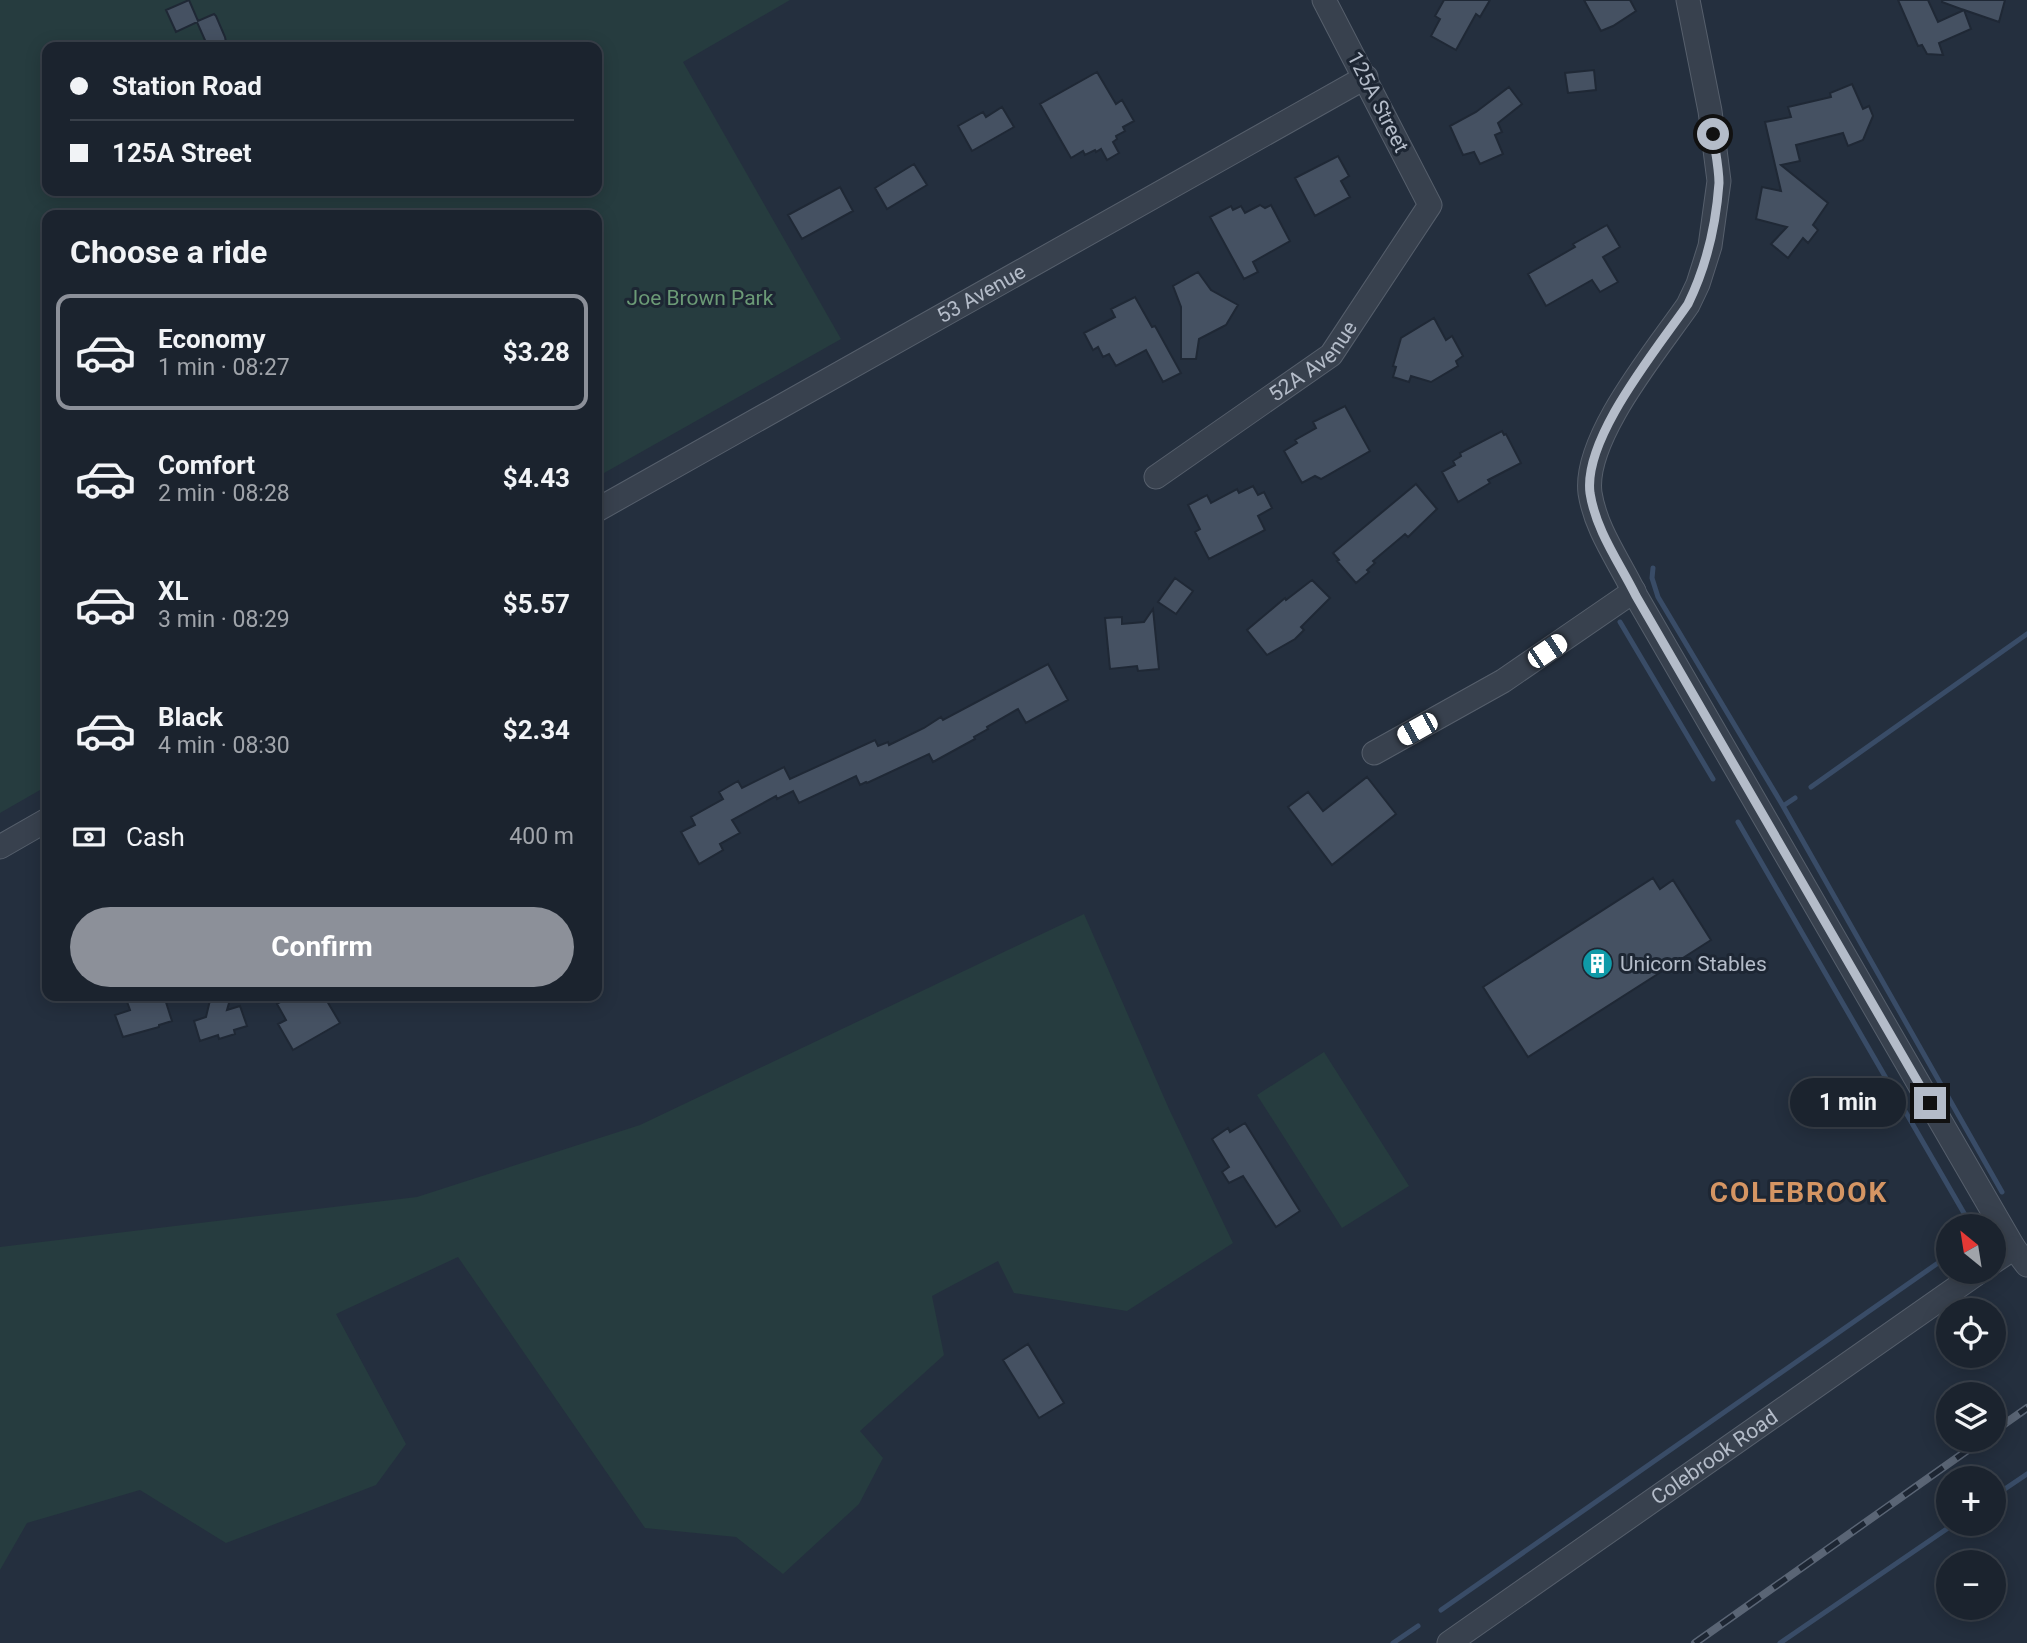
<!DOCTYPE html>
<html lang="en">
<head>
<meta charset="utf-8">
<style>
  :root { --surface:#1b232e; --page:#242b36; --text:#f1f3f6; --muted:#a0a4aa; --line:#39404a; --accent:#8c9099 }
  body { margin:0; font-family:Roboto,sans-serif; background:var(--page); color:var(--text); height:100vh; display:flex; flex-direction:column; font-size:26px; white-space:nowrap }
  * { box-sizing:border-box; margin:0 }
  p { font-size:23px; color:var(--muted) }
  .icon { flex:none; width:38px; height:38px; fill:none; stroke:currentColor; stroke-width:2; stroke-linecap:round; stroke-linejoin:round }
  .map { position:relative; flex:1; overflow:hidden }
  .panel { position:absolute; left:42px; top:210px; width:560px; height:791px; display:flex; flex-direction:column; background:var(--surface); border-radius:14px; box-shadow:0 4px 18px #0003,0 0 0 2px var(--line) }
  .panel>* { flex:none }
  .hud { position:absolute; left:42px; top:42px; width:560px; height:154px; border-radius:14px; box-shadow:0 4px 18px #0003,0 0 0 2px var(--line); display:grid; align-content:center; height:154px; padding:0 28px; background:var(--surface) }
  .needle { width:46px; rotate:330deg }
  .buttons { position:absolute; left:1936px; top:1214px; display:grid; gap:14px }
  .buttons a { display:grid; place-items:center; width:70px; height:70px; border-radius:50%; background:var(--surface); box-shadow:0 4px 18px #0003,0 0 0 2px var(--line); font-size:35px }
  .end { position:absolute; width:32px; height:32px; margin:-16px; border:9px solid #b4bcc9; background:#111; box-shadow:0 0 0 4px #111 }
  .from { border-radius:50% }
  .bubble { position:absolute; height:49px; border-radius:24px; background:var(--surface); box-shadow:0 4px 18px #0003,0 0 0 2px var(--line); font-size:23px; font-weight:700; line-height:49px; text-align:center }
  .car { position:absolute; width:21px; height:42px; margin:-21px -10px; border-radius:9px; box-shadow:0 0 5px 2px #0007; background:linear-gradient(#fff 24%,#345 0 40%,#fff 0 76%,#345 0 86%,#fff 0) }
  .hud b { display:flex; align-items:center; gap:24px; height:66px; font-size:26px }
  .hud b+b { border-top:2px solid var(--line) }
  .hud i { width:18px; height:18px; background:var(--text) }
  ul { padding:0; list-style:none }
  li { display:flex; align-items:center; gap:21px; height:116px; margin:0 14px 10px; padding:0 14px; border:4px solid transparent; border-radius:14px }
  li div { flex:1 }
  li b { display:block; font-size:26px }
  li em { font-style:normal; font-weight:700 }
  li.current { border-color:var(--accent) }
  li>.icon { width:63px; height:63px; stroke-width:1.5 }
  h2 { padding:0 28px; font-size:32px; line-height:84px }
  .pay { display:flex; align-items:center; gap:18px; height:77px; padding:0 28px; font-size:26px }
  .pay p { margin-inline-start:auto }
  .primary-button { display:flex; gap:14px; margin-top:auto; padding:14px 28px }
  .primary-button a { flex:1; height:80px; border-radius:42px; background:var(--accent); color:#fff; font-size:28px; font-weight:700; line-height:80px; text-align:center }
  .map>svg:first-child { display:block }
  .green { fill:#263c3f; fill-rule:evenodd }
  .lines { fill:none; stroke-linecap:round; stroke-linejoin:round }
  .stream { stroke:#394c67; stroke-width:5 }
  .building { fill:#455162; stroke:#1f2835; stroke-width:2 }
  .minor-casing { stroke:#565f6c; stroke-width:25 }
  .minor { stroke:#38414e; stroke-width:23 }
  .rail-casing { stroke:#5a6575; stroke-width:8 }
  .rail { stroke:#1d2633; stroke-width:5; stroke-dasharray:16; stroke-linecap:butt }
  .route { stroke:#b4bcc9; stroke-width:9 }
  .labels { text-anchor:middle; stroke-width:6; stroke-linejoin:round; paint-order:stroke }
  .street-label { font-size:21px; fill:#b4bcc9; stroke:#1d2633 }
  .park-label { font-size:21px; fill:#6b9a76; stroke:#1d2633 }
  .poi-label { font-size:21px; fill:#b4bcc9; stroke:#1d2633; text-anchor:start }
  .district-label { font-size:28px; font-weight:bold; letter-spacing:2px; fill:#d59563; stroke:#1d2633 }
</style>
</head>
<body>
<div class="map">
<svg width="2027" height="1643" viewBox="0 0 2027 1643">
  <rect width="100%" height="100%" fill="#242f3e"/>
  <!-- green -->
  <path class="green" d="M 0,0 L 790,0 L 683,62 L 841,339 L 597,477 L 597,215 L 47,215 L 47,786 L 0,813 ZM 47,47 L 597,47 L 597,191 L 47,191 Z
    M 1084,914 L 1169,1109 L 1233,1243 L 1127,1311 L 1014,1293 L 998,1261 L 932,1296 L 944,1355 L 860,1431 L 883,1458 L 859,1504 L 783,1574 L 736,1537 L 645,1528 L 458,1257 L 336,1314 L 406,1444 L 376,1485 L 226,1543 L 140,1490 L 27,1523 L 0,1570 L 0,1247 L 417,1197 L 640,1125 Z
    M 1324,1052 L 1409,1186 L 1342,1228 L 1257,1095 Z"/>
  <g class="lines">
    <!-- stream -->
    <path class="stream" d="M 1653,568 L 1652,578 L 1658,597 L 1783,806 L 2002,1192
      M 1620,622 L 1713,779
      M 1811,787 L 2027,634
      M 1783,806 L 1795,798
      M 1738,822 L 1972,1227
      M 1993,1497 L 2027,1474
      M 1441,1610 L 1948,1256
      M 1393,1643 L 1418,1626
      M 1780,1643 L 1954,1524"/>
  </g>
  <!-- building -->
  <path class="building" d="M 189,0 L 198,21 L 214,14 L 216,16 L 225,37 L 227,47 L 208,47 L 197,22 L 176,32 L 166,10 Z
    M 1444,0 L 1490,0 L 1480,17 L 1476,14 L 1456,50 L 1431,36 L 1440,19 L 1435,16 Z
    M 1584,0 L 1630,0 L 1636,11 L 1613,26 L 1601,31 Z
    M 1898,0 L 1928,0 L 1938,22 L 1964,10 L 1942,2 L 1942,0 L 2005,0 L 1999,22 L 1964,10 L 1971,29 L 1939,43 L 1943,55 L 1927,54 L 1922,45 L 1918,46 Z
    M 1594,70 L 1596,90 L 1568,93 L 1565,73 Z
    M 1097,72 L 1116,104 L 1122,100 L 1134,121 L 1123,127 L 1125,131 L 1116,136 L 1117,139 L 1113,142 L 1119,153 L 1107,160 L 1101,149 L 1096,152 L 1095,150 L 1085,155 L 1083,151 L 1071,158 L 1040,104 Z
    M 1852,84 L 1863,109 L 1869,106 L 1873,116 L 1863,140 L 1848,146 L 1843,133 L 1796,145 L 1800,161 L 1781,165 L 1828,203 L 1813,225 L 1818,230 L 1808,243 L 1803,238 L 1788,258 L 1771,244 L 1787,227 L 1756,219 L 1762,187 L 1781,191 L 1765,122 L 1791,117 L 1788,107 L 1831,97 L 1830,93 Z
    M 1509,87 L 1522,104 L 1498,123 L 1502,132 L 1495,135 L 1503,154 L 1480,164 L 1474,152 L 1463,155 L 1450,126 L 1476,112 Z
    M 1002,107 L 1014,127 L 972,151 L 958,126 L 983,112 L 986,117 Z
    M 1338,156 L 1349,176 L 1341,181 L 1350,197 L 1315,216 L 1295,178 Z
    M 914,164 L 927,185 L 887,209 L 875,188 Z
    M 840,187 L 853,211 L 802,239 L 788,215 Z
    M 1260,205 L 1265,208 L 1271,205 L 1290,241 L 1253,262 L 1258,272 L 1244,279 L 1210,217 L 1231,206 L 1233,210 L 1241,206 L 1245,213 Z
    M 1607,225 L 1620,247 L 1603,257 L 1618,282 L 1600,292 L 1592,280 L 1546,306 L 1528,274 L 1575,247 L 1573,244 Z
    M 1198,272 L 1211,290 L 1238,305 L 1226,325 L 1199,339 L 1196,359 L 1181,359 L 1181,307 L 1173,286 Z
    M 1135,297 L 1152,327 L 1155,326 L 1181,373 L 1163,382 L 1146,350 L 1116,366 L 1109,354 L 1103,357 L 1098,347 L 1093,350 L 1084,333 L 1115,317 L 1111,309 Z
    M 1434,318 L 1446,340 L 1452,336 L 1463,356 L 1456,361 L 1458,366 L 1431,382 L 1411,376 L 1409,382 L 1393,377 L 1396,367 L 1393,366 L 1401,338 Z
    M 1345,406 L 1370,451 L 1321,479 L 1315,476 L 1302,483 L 1284,451 L 1297,443 L 1295,440 L 1316,428 L 1313,422 Z
    M 1502,431 L 1504,435 L 1506,434 L 1521,463 L 1488,480 L 1490,483 L 1458,502 L 1442,472 L 1455,465 L 1453,461 L 1461,456 L 1460,453 Z
    M 1416,484 L 1437,509 L 1408,537 L 1405,534 L 1373,561 L 1375,563 L 1367,570 L 1369,572 L 1356,583 L 1337,561 L 1339,560 L 1333,553 Z
    M 1253,486 L 1258,495 L 1264,492 L 1272,508 L 1258,516 L 1265,530 L 1209,559 L 1195,532 L 1200,529 L 1188,505 L 1207,495 L 1211,503 L 1237,489 L 1239,493 Z
    M 1175,578 L 1193,591 L 1176,614 L 1158,602 Z
    M 1312,580 L 1330,598 L 1301,627 L 1304,630 L 1295,639 L 1267,655 L 1247,630 L 1285,598 L 1286,600 Z
    M 1153,609 L 1159,669 L 1138,671 L 1137,666 L 1110,669 L 1105,618 L 1122,617 L 1122,624 L 1144,622 Z
    M 1048,664 L 1068,700 L 1026,723 L 1018,709 L 987,727 L 988,729 L 974,737 L 975,739 L 933,762 L 929,754 L 867,783 L 866,782 L 860,785 L 856,776 L 799,803 L 793,791 L 777,799 L 776,796 L 732,820 L 740,833 L 720,844 L 723,850 L 699,864 L 681,832 L 695,825 L 691,817 L 723,799 L 719,792 L 738,781 L 742,788 L 784,767 L 790,779 L 875,740 L 878,746 L 888,742 L 889,745 L 924,728 L 941,717 L 943,720 Z
    M 1367,777 L 1396,814 L 1332,865 L 1288,807 L 1308,792 L 1323,811 Z
    M 1653,878 L 1660,889 L 1673,880 L 1711,940 L 1528,1057 L 1483,987 Z
    M 125,996 L 164,996 L 172,1021 L 159,1025 L 159,1027 L 123,1037 L 115,1015 L 130,1010 Z
    M 211,996 L 231,996 L 227,1010 L 240,1006 L 247,1026 L 234,1030 L 235,1034 L 219,1039 L 218,1035 L 200,1041 L 194,1021 L 206,1017 Z
    M 291,996 L 324,996 L 340,1023 L 293,1050 L 278,1024 L 286,1020 L 277,1004 Z
    M 1245,1123 L 1300,1211 L 1276,1227 L 1243,1176 L 1229,1183 L 1222,1172 L 1229,1167 L 1212,1139 L 1228,1128 L 1230,1132 Z
    M 1028,1344 L 1064,1403 L 1039,1418 L 1003,1360 Z"/>
  <g class="lines">
    <defs>
      <g id="minor">
        <path d="M 1688,0 L 1710,111 L 1719,181 L 1710,246 L 1698,284 L 1688,305 C 1657,350 1583,438 1590,493 C 1596,531 1620,562 1636,596 L 2014,1248 L 2027,1265"/>
        <path id="s1" d="M 1156,477 L 1331,355 L 1430,205 L 1324,0"/>
        <path id="s2" d="M 597,510 L 1366,77"/>
        <path d="M 1374,753 L 1503,681 L 1634,591"/>
        <path d="M 0,847 L 47,820"/>
        <path d="M 1993,1262 L 2014,1248"/>
        <path id="s3" d="M 1449,1643 L 1979,1272"/>
      </g>
    </defs>
    <!-- minor casing -->
    <use href="#minor" class="minor-casing"/>
    <!-- minor -->
    <use href="#minor" class="minor"/>
    <defs>
      <path id="rail" d="M 1993,1432 L 2027,1408
        M 1695,1643 L 1982,1440"/>
    </defs>
    <!-- rail casing -->
    <use href="#rail" class="rail-casing"/>
    <!-- rail -->
    <use href="#rail" class="rail"/>
  </g>
  <g class="lines">
    <!-- route -->
    <path class="route" d="M 1713,134 C 1715,150 1719,168 1719,183 C 1716,225 1706,267 1688,304 C 1657,349 1583,438 1590,493 C 1596,531 1619,562 1636,596 L 1930,1103"/>
  </g>
  <!-- icons -->
  <defs>
    <symbol id="building-disc" viewBox="-11 -11 22 22"><circle r="9.5" fill="#0f9aa8" stroke="#1d2633"/><path d="M-4-6H4V6H1V3H-1V6H-4ZM-2.5-4.3h1.7v1.8h-1.7ZM.8-4.3h1.7v1.8H.8ZM-2.5-1h1.7V.8h-1.7ZM.8-1h1.7V.8H.8Z" fill="#fff"/></symbol>
  </defs>
  <g fill-rule="evenodd">
    <use href="#building-disc" x="1580" y="946" width="35" height="35"/>
  </g>
  <g class="labels">
    <!-- street labels -->
    <g class="street-label">
      <text transform="translate(1378 102) rotate(63)" y="7">125A Street</text>
      <text dy="7" stroke="none"><textPath href="#s2" startOffset="441">53 Avenue</textPath></text>
      <text dy="7" stroke="none"><textPath href="#s1" startOffset="196">52A Avenue</textPath></text>
      <text dy="7" stroke="none"><textPath href="#s3" startOffset="324">Colebrook Road</textPath></text>
    </g>
    <!-- park labels -->
    <g class="park-label">
      <text x="700" y="305">Joe Brown Park</text>
    </g>
    <!-- poi labels -->
    <g class="poi-label">
      <text x="1620" y="971">Unicorn Stables</text>
    </g>
    <!-- district labels -->
    <g class="district-label">
      <text x="1799" y="1202">COLEBROOK</text>
    </g>
  </g>
</svg>
<div class="buttons">
<a><svg class="needle" viewBox="-14 -14 28 28"><path d="M0-13l5 13h-10z" fill="#e53935"/><path d="M0 13l5-13h-10z" fill="#a0a4aa"/></svg></a>
<a><svg class="icon" aria-label="locate" viewBox="0 0 24 24"><circle cx="12" cy="12" r="6"/><path d="M12 2v4M12 18v4M2 12h4M18 12h4"/></svg></a>
<a><svg class="icon" aria-label="layers" viewBox="0 0 24 24"><path d="M12 4l9 5-9 5-9-5zM3 14l9 5 9-5"/></svg></a>
<a>+</a>
<a>−</a>
</div>
<i class="end from" style="left:1713px;top:134px"></i>
<i class="end" style="left:1930px;top:1103px"></i>
<div class="bubble" style="left:1790px;top:1078px;width:116px">1 min</div>
<i class="car" style="left:1547px;top:651px;rotate:56deg"></i>
<i class="car" style="left:1417px;top:729px;rotate:241deg"></i>
<div class="hud">
<b><i class="from"></i>Station Road</b>
<b><i></i>125A Street</b>
</div>
<section class="panel">
<h2>Choose a ride</h2>
<ul>
<li class="current"><svg class="icon" aria-label="car" viewBox="0 0 24 24"><path d="M5 17H2v-5l4-1 3-4h7l3 4 3 1v5h-3M9 17h6M6 11h13"/><circle cx="7" cy="17" r="2"/><circle cx="17" cy="17" r="2"/></svg><div><b>Economy</b><p>1 min · 08:27</p></div><em>$3.28</em></li>
<li><svg class="icon" aria-label="car" viewBox="0 0 24 24"><path d="M5 17H2v-5l4-1 3-4h7l3 4 3 1v5h-3M9 17h6M6 11h13"/><circle cx="7" cy="17" r="2"/><circle cx="17" cy="17" r="2"/></svg><div><b>Comfort</b><p>2 min · 08:28</p></div><em>$4.43</em></li>
<li><svg class="icon" aria-label="car" viewBox="0 0 24 24"><path d="M5 17H2v-5l4-1 3-4h7l3 4 3 1v5h-3M9 17h6M6 11h13"/><circle cx="7" cy="17" r="2"/><circle cx="17" cy="17" r="2"/></svg><div><b>XL</b><p>3 min · 08:29</p></div><em>$5.57</em></li>
<li><svg class="icon" aria-label="car" viewBox="0 0 24 24"><path d="M5 17H2v-5l4-1 3-4h7l3 4 3 1v5h-3M9 17h6M6 11h13"/><circle cx="7" cy="17" r="2"/><circle cx="17" cy="17" r="2"/></svg><div><b>Black</b><p>4 min · 08:30</p></div><em>$2.34</em></li>
</ul>
<div class="pay"><svg class="icon" aria-label="cash" viewBox="0 0 24 24"><path d="M3 7h18v10H3z"/><circle cx="12" cy="12" r="2"/></svg>Cash<p>400 m</p></div>
<div class="primary-button"><a>Confirm</a></div>
</section>
</div>
</body>
</html>
